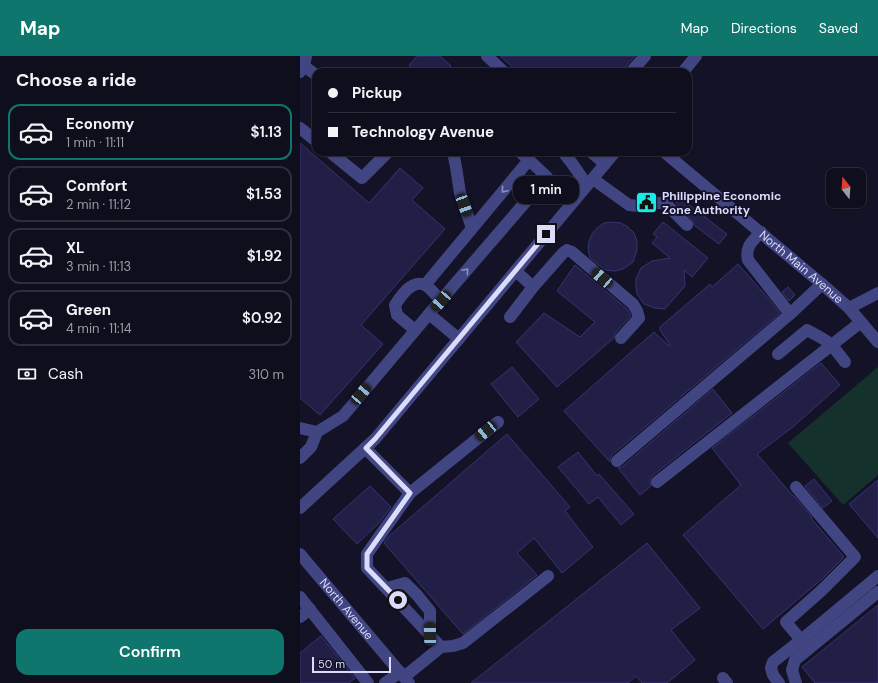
<!DOCTYPE html>
<html lang="en">
<head>
<meta charset="utf-8">
<style>
  :root { --surface:#0e0e1d; --page:#171726; --text:#f1f3f6; --muted:#9b9ca4; --line:#2e2e3b; --accent:#0f766e }
  body { margin:0; font-family:"DM Sans",sans-serif; background:var(--page); color:var(--text); height:100vh; display:flex; flex-direction:column; font-size:15px; white-space:nowrap }
  * { box-sizing:border-box; margin:0 }
  p { font-size:13px; color:var(--muted) }
  .icon { flex:none; width:22px; height:22px; fill:none; stroke:currentColor; stroke-width:2; stroke-linecap:round; stroke-linejoin:round }
  .map { position:relative; flex:1; overflow:hidden }
  .panel { display:flex; flex-direction:column; background:var(--surface); width:300px }
  .panel>* { flex:none }
  .hud { position:absolute; left:12px; top:12px; width:380px; height:88px; border-radius:12px; box-shadow:0 1px 3px #0004,0 0 0 1px var(--line); display:grid; align-content:center; height:88px; padding:0 16px; background:var(--surface) }
  .needle { width:26px; rotate:343deg }
  .fabs { position:absolute; left:526px; top:112px; display:grid; gap:8px }
  .fabs a { display:grid; place-items:center; width:40px; height:40px; border-radius:8px; background:var(--surface); box-shadow:0 1px 3px #0004,0 0 0 1px var(--line); font-size:20px }
  .scale { position:absolute; left:12px; bottom:10px; width:79px; box-sizing:border-box; padding-left:4px; border:2px solid #dbdbfc; border-top:0; font-size:11px; line-height:14px; white-space:nowrap; color:#dbdbfc; -webkit-text-stroke:3px #131227; paint-order:stroke }
  .end { position:absolute; width:18px; height:18px; margin:-9px; border:5px solid #dbdbfc; background:#111; box-shadow:0 0 0 2px #111 }
  .from { border-radius:50% }
  .bubble { position:absolute; height:28px; border-radius:12px; background:var(--surface); box-shadow:0 1px 3px #0004,0 0 0 1px var(--line); font-size:13px; font-weight:600; line-height:28px; text-align:center }
  .car { position:absolute; width:12px; height:24px; margin:-12px -6px; border-radius:5px; box-shadow:0 0 3px 1px #0007; background:linear-gradient(#222 24%,#8ab4d8 0 40%,#222 0 76%,#8ab4d8 0 86%,#222 0) }
  .hud b { display:flex; align-items:center; gap:14px; height:38px; font-size:15px }
  .hud b+b { border-top:1px solid var(--line) }
  .hud i { width:10px; height:10px; background:var(--text) }
  ul { padding:0; list-style:none }
  li { display:flex; align-items:center; gap:12px; height:56px; margin:0 8px 6px; padding:0 8px; border:2px solid var(--line); border-radius:12px }
  li div { flex:1 }
  li b { display:block; font-size:15px }
  li em { font-style:normal; font-weight:600 }
  li.active { border-color:var(--accent) }
  li>.icon { width:36px; height:36px; stroke-width:1.5 }
  h2 { padding:0 16px; font-size:18px; line-height:48px }
  .pay { display:flex; align-items:center; gap:10px; height:44px; padding:0 16px; font-size:15px }
  .pay p { margin-inline-start:auto }
  .button { display:flex; gap:8px; margin-top:auto; padding:8px 16px }
  .button a { flex:1; height:46px; border-radius:12px; background:var(--accent); color:#fff; font-size:16px; font-weight:600; line-height:46px; text-align:center }
  header { display:flex; align-items:center; gap:24px; box-sizing:border-box; height:56px; padding:0 20px; background:var(--accent); color:#fff }
  header strong { font-size:19px }
  nav { display:flex; gap:22px; margin-inline-start:auto; font-size:14px }
  main { display:flex; flex:1; min-height:0 }
  .map>svg:first-child { display:block }
  .green { fill:#15312c }
  .building { fill:#221f47; stroke:#383371 }
  .lines { fill:none; stroke-linecap:round; stroke-linejoin:round }
  .minor { stroke:#414682; stroke-width:12 }
  .oneway { stroke:#8e90bf }
  .route { stroke:#dbdbfc; stroke-width:5 }
  .labels { text-anchor:middle; stroke-width:4; stroke-linejoin:round; paint-order:stroke }
  .poi-label { font-size:12px; font-weight:bold; fill:#dbdbfc; stroke:#131227; text-anchor:start }
  .street-label { font-size:12px; fill:#dbdbfc; stroke:#131227 }
</style>
</head>
<body>
<header>
<strong>Map</strong>
<nav><a>Map</a><a>Directions</a><a>Saved</a></nav>
</header>
<main>
<section class="panel">
<h2>Choose a ride</h2>
<ul>
<li class="active"><svg class="icon" aria-label="car" viewBox="0 0 24 24"><path d="M5 17H2v-5l4-1 3-4h7l3 4 3 1v5h-3M9 17h6M6 11h13"/><circle cx="7" cy="17" r="2"/><circle cx="17" cy="17" r="2"/></svg><div><b>Economy</b><p>1 min · 11:11</p></div><em>$1.13</em></li>
<li><svg class="icon" aria-label="car" viewBox="0 0 24 24"><path d="M5 17H2v-5l4-1 3-4h7l3 4 3 1v5h-3M9 17h6M6 11h13"/><circle cx="7" cy="17" r="2"/><circle cx="17" cy="17" r="2"/></svg><div><b>Comfort</b><p>2 min · 11:12</p></div><em>$1.53</em></li>
<li><svg class="icon" aria-label="car" viewBox="0 0 24 24"><path d="M5 17H2v-5l4-1 3-4h7l3 4 3 1v5h-3M9 17h6M6 11h13"/><circle cx="7" cy="17" r="2"/><circle cx="17" cy="17" r="2"/></svg><div><b>XL</b><p>3 min · 11:13</p></div><em>$1.92</em></li>
<li><svg class="icon" aria-label="car" viewBox="0 0 24 24"><path d="M5 17H2v-5l4-1 3-4h7l3 4 3 1v5h-3M9 17h6M6 11h13"/><circle cx="7" cy="17" r="2"/><circle cx="17" cy="17" r="2"/></svg><div><b>Green</b><p>4 min · 11:14</p></div><em>$0.92</em></li>
</ul>
<div class="pay"><svg class="icon" aria-label="cash" viewBox="0 0 24 24"><path d="M3 7h18v10H3z"/><circle cx="12" cy="12" r="2"/></svg>Cash<p>310 m</p></div>
<div class="button"><a>Confirm</a></div>
</section>
<div class="map">
<svg width="578" height="627" viewBox="0 0 578 627">
  <rect width="100%" height="100%" fill="#131227"/>
  <!-- green -->
  <path class="green" d="M 578,311 L 578,419 L 543,449 L 488,387 Z"/>
  <!-- building -->
  <path class="building" d="M 117,0 L 140,0 L 151,10 L 145,16 L 117,16 L 109,9 Z
    M 200,0 L 335,0 L 325,11 L 324,16 L 218,16 Z
    M 0,87 L 69,147 L 100,112 L 123,132 L 112,144 L 145,173 L 61,269 L 83,288 L 20,359 L 0,342 Z
    M 380,142 L 427,178 L 419,188 L 394,169 L 392,164 L 376,147 Z
    M 312,166 L 321,167 L 328,171 L 334,177 L 337,185 L 337,194 L 333,206 L 323,213 L 315,215 L 305,214 L 290,202 L 288,193 L 289,185 L 292,178 L 297,172 L 304,167 Z
    M 363,166 L 408,202 L 392,221 L 384,214 L 385,230 L 365,253 L 355,252 L 344,248 L 337,238 L 336,231 L 336,223 L 341,212 L 352,205 L 370,202 L 352,187 L 357,181 L 353,178 Z
    M 438,208 L 468,242 L 480,257 L 312,399 L 310,403 L 310,406 L 264,355 L 354,276 L 369,290 L 370,289 L 360,274 L 360,271 L 410,228 L 412,231 Z
    M 275,209 L 327,253 L 331,260 L 315,277 L 314,282 L 257,331 L 216,286 L 244,257 L 280,281 L 295,266 L 257,235 Z
    M 488,231 L 495,239 L 489,245 L 482,236 Z
    M 521,307 L 540,329 L 494,370 L 457,398 L 493,440 L 494,440 L 512,461 L 511,462 L 544,501 L 522,523 L 463,573 L 383,479 L 441,429 L 412,392 Z
    M 212,311 L 239,343 L 218,361 L 191,328 Z
    M 413,333 L 432,357 L 352,420 L 350,424 L 350,427 L 351,430 L 340,439 L 318,412 L 322,411 Z
    M 207,378 L 270,451 L 265,455 L 293,491 L 262,517 L 234,482 L 217,497 L 237,519 L 163,578 L 84,487 L 89,480 Z
    M 278,396 L 297,420 L 299,418 L 334,458 L 321,469 L 298,441 L 289,448 L 258,411 Z
    M 514,423 L 532,445 L 523,452 L 505,430 Z
    M 578,424 L 578,482 L 549,448 Z
    M 70,430 L 91,451 L 80,466 L 57,488 L 33,463 Z
    M 347,487 L 400,552 L 371,574 L 395,604 L 367,627 L 342,627 L 336,620 L 328,627 L 171,627 Z
    M 578,549 L 578,627 L 515,627 L 502,611 Z
    M 21,580 L 55,622 L 49,627 L 0,627 L 0,597 Z"/>
  <g class="lines">
    <!-- minor -->
    <g class="minor">
      <path d="M 187,0 L 204,16"/>
      <path d="M 4,10 L 16,19"/>
      <path d="M 0,16 L 4,10 L 6,0"/>
      <path d="M 331,16 L 345,0"/>
      <path d="M 383,16 L 396,0"/>
      <path d="M 0,72 L 16,85"/>
      <path d="M 30,96 L 62,122 L 88,96"/>
      <path d="M 153,96 L 156,111 L 160,137 L 172,172"/>
      <path d="M 220,96 L 229,104"/>
      <path d="M 263,96 L 271,106 L 287,129"/>
      <path d="M 291,96 L 305,108"/>
      <path id="s1" d="M 364,96 L 522,228 L 549,252 L 578,286"/>
      <path d="M 293,123 L 329,149 L 339,150 L 351,147 L 362,147 L 367,149 L 387,169"/>
      <path d="M 461,176 C 452,186 445,190 448,204 L 490,258"/>
      <path d="M 216,215 L 233,231"/>
      <path d="M 125,229 L 229,104 L 247,121 L 129,258"/>
      <path d="M 549,252 L 578,237"/>
      <path d="M 210,261 L 233,231 L 263,197 L 267,194 L 272,196 L 333,248 L 337,255 L 339,262 L 321,282"/>
      <path d="M 115,274 L 97,259 L 95,249 C 101,240 112,223 125,229 C 128,230 138,241 141,245"/>
      <path d="M 478,298 L 507,274 L 520,281 L 531,288 L 545,306"/>
      <path d="M 0,372 L 17,376 L 43,360 L 129,258 L 159,283"/>
      <path d="M 65,392 L 110,437"/>
      <path d="M 0,402 L 11,391 L 17,376"/>
      <path d="M 317,405 L 490,258 L 522,228"/>
      <path d="M 357,426 L 561,266"/>
      <path d="M 496,431 L 555,501 L 521,535 L 486,566 L 501,584"/>
      <path d="M 0,452 L 75,383 L 315,96"/>
      <path id="s2" d="M 0,498 L 109,627"/>
      <path d="M 87,532 L 105,527 L 117,539 L 130,555 L 130,578"/>
      <path d="M 0,541 L 68,627"/>
      <path d="M 0,561 L 10,553"/>
      <path d="M 141,591 L 67,512 L 67,498 L 110,437 L 198,366"/>
      <path d="M 104,621 L 141,591 L 153,590 L 163,587 L 248,520"/>
      <path d="M 423,622 L 427,627"/>
      <path d="M 85,627 L 100,616"/>
      <path d="M 479,627 L 473,619 L 471,612 L 473,606 L 501,584 L 578,520"/>
      <path d="M 496,627 L 492,614 L 495,604 L 578,536"/>
    </g>
  </g>
  <!-- one-way arrows -->
  <defs><path id="oneway-chevron" d="M-2-3.5L2.5 0L-2 3.5" fill="none" stroke-width="1.6" stroke-linecap="round" stroke-linejoin="round"/></defs>
  <g class="oneway">
    <use href="#oneway-chevron" transform="translate(204 134) rotate(130)"/>
    <use href="#oneway-chevron" transform="translate(166 215) rotate(-49)"/>
  </g>
  <g class="lines">
    <!-- route -->
    <path class="route" d="M 98,544 L 67,512 L 67,498 L 110,437 L 66,392 L 75,383 L 246,178"/>
  </g>
  <!-- icons -->
  <defs>
    <symbol id="civic-square" viewBox="-11 -11 22 22"><rect x="-9" y="-9" width="18" height="18" rx="4" fill="#16ede7" stroke="#131227"/><path d="M-.6-6.5H3V-4.5H.6V-3L4-1V1h2V6H-6V1h2V-1L-.6-3ZM-1.2 2.5V6h2.4V2.5Z" fill="#111"/></symbol>
  </defs>
  <g fill-rule="evenodd">
    <use href="#civic-square" x="334" y="134" width="25" height="25"/>
  </g>
  <g class="labels">
    <!-- poi labels -->
    <g class="poi-label">
      <text x="362" y="144">Philippine Economic<tspan x="362" dy="14">Zone Authority</tspan></text>
    </g>
    <!-- street labels -->
    <g class="street-label">
      <text dy="4" stroke="none"><textPath href="#s1" startOffset="179">North Main Avenue</textPath></text>
      <text dy="4" stroke="none"><textPath href="#s2" startOffset="72">North Avenue</textPath></text>
    </g>
  </g>
</svg>
<div class="fabs">
<a><svg class="needle" viewBox="-14 -14 28 28"><path d="M0-13l5 13h-10z" fill="#e53935"/><path d="M0 13l5-13h-10z" fill="#9b9ca4"/></svg></a>
</div>
<div class="scale">50 m</div>
<i class="end from" style="left:98px;top:544px"></i>
<i class="end" style="left:246px;top:178px"></i>
<div class="bubble" style="left:213px;top:120px;width:66px">1 min</div>
<i class="car" style="left:164px;top:149px;rotate:160deg"></i>
<i class="car" style="left:302px;top:222px;rotate:311deg"></i>
<i class="car" style="left:141px;top:245px;rotate:222deg"></i>
<i class="car" style="left:61px;top:338px;rotate:40deg"></i>
<i class="car" style="left:186px;top:375px;rotate:231deg"></i>
<i class="car" style="left:130px;top:578px;rotate:359deg"></i>
<div class="hud">
<b><i class="from"></i>Pickup</b>
<b><i></i>Technology Avenue</b>
</div>
</div>
</main>
</body>
</html>
